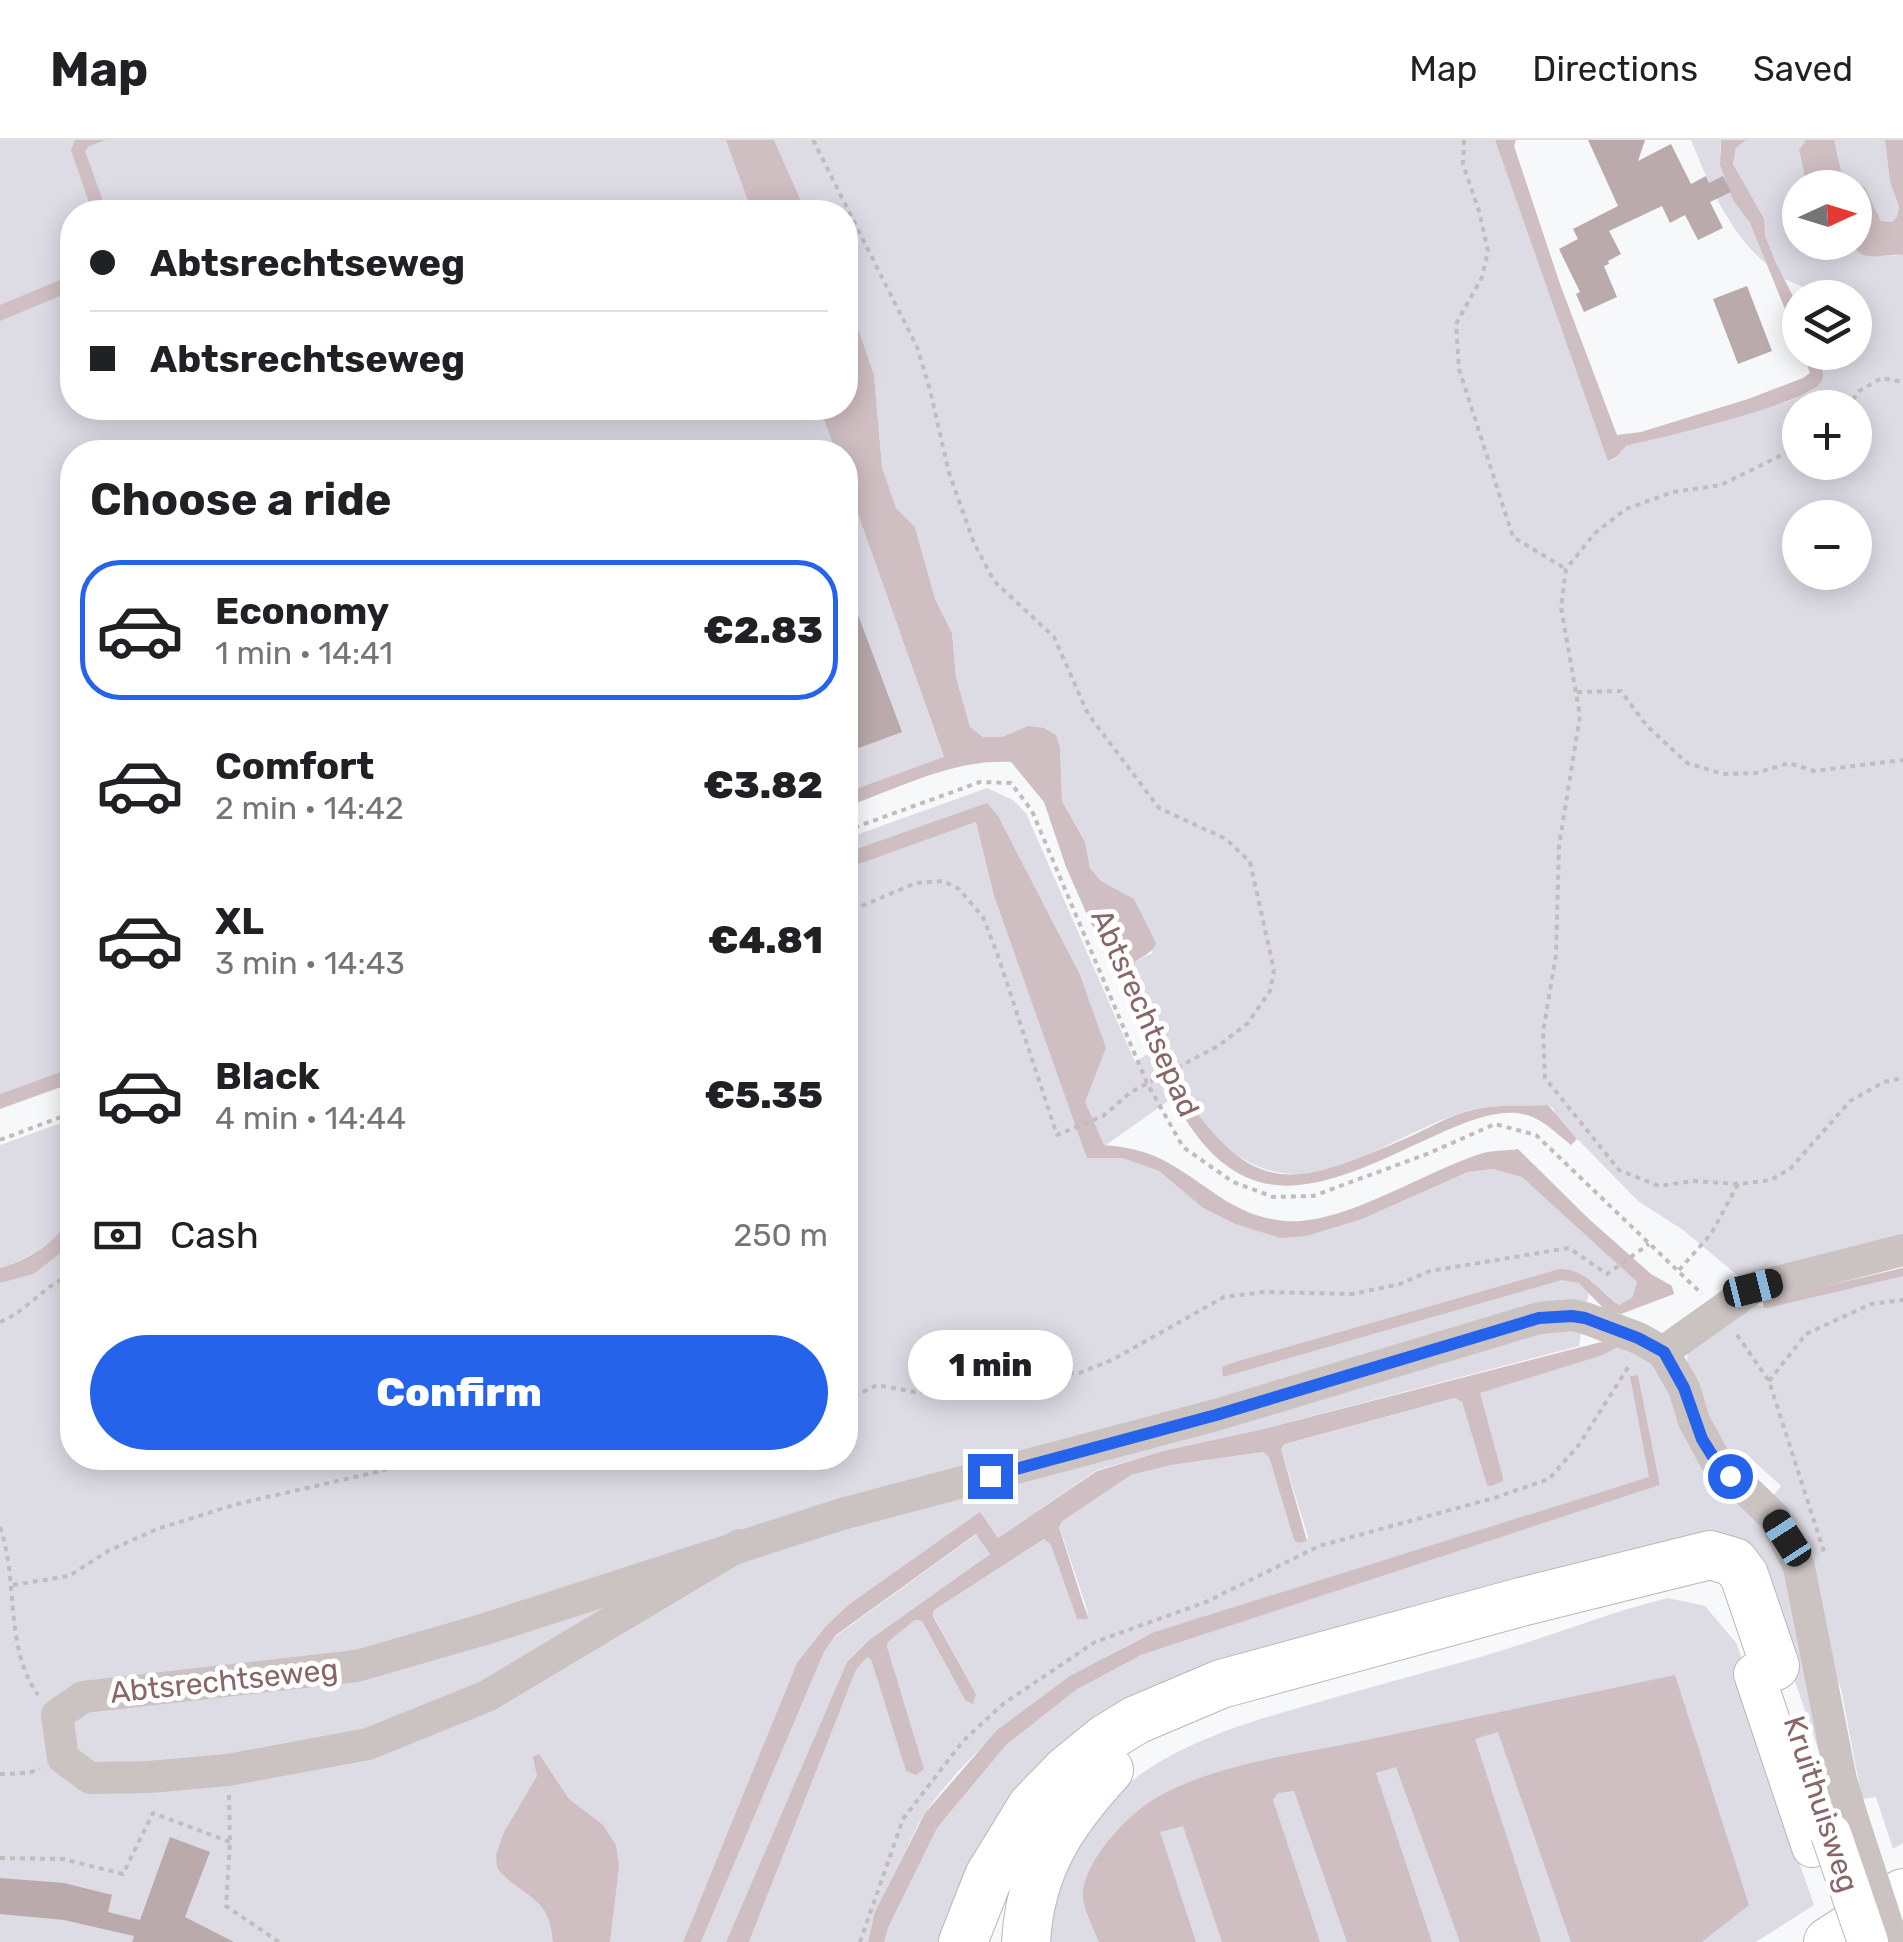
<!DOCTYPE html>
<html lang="en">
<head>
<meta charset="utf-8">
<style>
  :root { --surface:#fff; --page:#f2f2f2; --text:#202124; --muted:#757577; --line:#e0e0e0; --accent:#2563eb }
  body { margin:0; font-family:Rubik,sans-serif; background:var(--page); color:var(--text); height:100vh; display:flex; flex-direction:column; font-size:38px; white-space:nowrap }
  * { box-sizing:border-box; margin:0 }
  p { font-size:32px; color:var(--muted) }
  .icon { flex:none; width:55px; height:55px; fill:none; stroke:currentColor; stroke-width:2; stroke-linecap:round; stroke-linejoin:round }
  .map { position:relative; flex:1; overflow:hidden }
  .details { position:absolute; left:60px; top:300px; width:798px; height:1030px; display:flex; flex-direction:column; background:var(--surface); border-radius:40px; box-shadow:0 5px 25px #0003 }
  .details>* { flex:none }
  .banner { position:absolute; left:60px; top:60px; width:798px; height:220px; border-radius:40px; box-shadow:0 5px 25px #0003; display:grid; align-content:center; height:220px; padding:0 30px; background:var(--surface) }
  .needle { width:65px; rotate:86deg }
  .controls { position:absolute; left:1782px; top:30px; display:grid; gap:20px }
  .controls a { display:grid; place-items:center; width:90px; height:90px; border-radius:50%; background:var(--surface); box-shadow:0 5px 25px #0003; font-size:50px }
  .end { position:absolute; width:45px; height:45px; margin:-22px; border:12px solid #2563eb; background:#fff; box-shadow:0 0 0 5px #fff }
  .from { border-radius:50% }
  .bubble { position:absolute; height:70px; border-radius:35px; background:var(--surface); box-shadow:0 5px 25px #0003; font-size:32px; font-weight:800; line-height:70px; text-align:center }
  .car { position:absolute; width:30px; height:60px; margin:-30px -15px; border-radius:12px; box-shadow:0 0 8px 2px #0007; background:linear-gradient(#222 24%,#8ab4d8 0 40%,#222 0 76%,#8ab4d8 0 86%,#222 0) }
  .banner b { display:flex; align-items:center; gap:35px; height:95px; font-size:38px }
  .banner b+b { border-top:2px solid var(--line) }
  .banner i { width:25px; height:25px; background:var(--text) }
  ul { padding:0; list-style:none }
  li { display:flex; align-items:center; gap:30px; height:140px; margin:0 20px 15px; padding:0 10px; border:5px solid transparent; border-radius:40px }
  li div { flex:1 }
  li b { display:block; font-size:38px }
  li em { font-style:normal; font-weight:800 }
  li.current { border-color:var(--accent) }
  li>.icon { width:90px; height:90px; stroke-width:1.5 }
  h2 { padding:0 30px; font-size:45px; line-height:120px }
  .pay { display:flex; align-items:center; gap:25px; height:110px; padding:0 30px; font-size:38px }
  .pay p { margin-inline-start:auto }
  .button { display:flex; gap:20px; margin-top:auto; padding:20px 30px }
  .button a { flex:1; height:115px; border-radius:60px; background:var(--accent); color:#fff; font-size:40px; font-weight:800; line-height:115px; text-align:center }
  header { display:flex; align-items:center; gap:60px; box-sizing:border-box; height:140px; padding:0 50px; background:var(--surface); border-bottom:2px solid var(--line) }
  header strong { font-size:48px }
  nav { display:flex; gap:55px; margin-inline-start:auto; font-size:35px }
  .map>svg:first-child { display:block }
  .green { fill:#dddce5; fill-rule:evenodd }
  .water { fill:#cfbec2 }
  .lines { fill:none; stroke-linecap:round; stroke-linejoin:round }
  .stream { stroke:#cfbec2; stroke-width:8 }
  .building { fill:#baaaab }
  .major-casing { stroke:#bfb5b6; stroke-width:42 }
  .highway-casing { stroke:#bdb5b6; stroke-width:50 }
  .path { stroke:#c2bcbc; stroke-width:4; stroke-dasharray:5 5; stroke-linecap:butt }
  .minor { stroke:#cbc2c2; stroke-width:32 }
  .major { stroke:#fff; stroke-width:40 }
  .highway { stroke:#fff; stroke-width:48 }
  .major-bridge-casing { stroke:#bfb5b6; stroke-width:42; stroke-linecap:butt }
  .minor-bridge { stroke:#cbc2c2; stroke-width:32 }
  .major-bridge { stroke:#fff; stroke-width:40 }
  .route { stroke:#2563eb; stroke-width:12 }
  .labels { text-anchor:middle; stroke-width:10; stroke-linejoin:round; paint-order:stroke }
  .street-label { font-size:30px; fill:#896768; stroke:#fff }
</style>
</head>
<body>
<header>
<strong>Map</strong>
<nav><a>Map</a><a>Directions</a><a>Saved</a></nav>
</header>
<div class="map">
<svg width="1903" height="1802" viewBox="0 0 1903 1802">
  <rect width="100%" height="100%" fill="#f6f8f9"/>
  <!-- green -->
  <path class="green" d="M 0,0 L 727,0 L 752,72 L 72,72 L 72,268 L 821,268 L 837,312 L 72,312 L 72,937 L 0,964 Z
    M 774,0 L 1495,0 L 1609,321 L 1617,318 L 1626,306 L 1787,262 L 1813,250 L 1819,219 L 1815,213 L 1855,212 L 1855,182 L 1867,175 L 1855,169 L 1855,158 L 1827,157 L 1782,138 L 1765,95 L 1763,79 L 1733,24 L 1736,8 L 1746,0 L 1806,0 L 1799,10 L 1807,47 L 1800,48 L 1800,102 L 1852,103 L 1855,110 L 1876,116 L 1903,115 L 1903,1123 L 1760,1154 L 1683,1090 L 1638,1061 L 1555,976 L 1554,969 L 1548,965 C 1522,967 1490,964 1464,972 C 1371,1001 1303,1082 1212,995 C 1200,984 1192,965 1181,952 L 1089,1017 L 1122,1018 L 1159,1031 L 1203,1068 L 1235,1084 L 1280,1098 L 1362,1079 L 1468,1032 L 1493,1029 L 1522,1036 L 1637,1142 L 1632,1158 L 1619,1165 L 1591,1141 L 1579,1206 L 1259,1290 L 1163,1311 L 1097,1330 L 998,1398 L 980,1373 L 848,1465 L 825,1487 L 798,1523 L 683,1802 L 0,1802 L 0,1143 L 34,1134 L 72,1104 L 72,1318 L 845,1318 L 845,729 L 976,682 L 994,756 L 1069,966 L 987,664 L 845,713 L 845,699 L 987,648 L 1013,660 L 1026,673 L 1135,922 L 1162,905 L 1127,830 L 1130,824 L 1152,813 L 1146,787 L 1134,759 L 1101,741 L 1090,728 L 1085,702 L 1062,661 L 1060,608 L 1028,586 L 1002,597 L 983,597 L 970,587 L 956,537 L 952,493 L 935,459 L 915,387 L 896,368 L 882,327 L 874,235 L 845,149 L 845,72 L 806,72 ZM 1800,268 L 1855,268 L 1855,322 L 1800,322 ZM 1800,378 L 1855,378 L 1855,432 L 1800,432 Z
    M 1691,0 L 1721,0 C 1715,29 1734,58 1749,82 C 1757,96 1762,112 1769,126 C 1729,94 1710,46 1691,0 Z
    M 1834,0 L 1885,0 L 1890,42 L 1899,67 L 1898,77 L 1892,82 L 1881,81 L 1865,47 L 1842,35 Z
    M 845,336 L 944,618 L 845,655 Z
    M 72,979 C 72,1005 77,1049 72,1073 C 67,1098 22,1122 0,1128 L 0,1005 Z
    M 1903,1133 L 1903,1703 L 1893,1709 L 1876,1657 L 1862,1659 L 1841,1549 L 1770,1360 L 1781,1346 L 1745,1313 L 1733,1323 L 1686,1229 L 1688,1211 L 1747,1164 L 1770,1167 Z
    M 1618,1207 L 1645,1211 L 1762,1380 C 1806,1461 1815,1557 1831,1647 L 1769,1465 L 1719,1396 L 1618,1412 L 1172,1546 L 943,1802 L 884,1802 L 888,1788 L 937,1688 L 1006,1605 L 1076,1550 L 1141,1515 L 1660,1345 L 1638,1235 L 1631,1236 L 1650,1337 L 1154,1492 C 1065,1536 986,1589 927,1670 C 916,1686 908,1707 899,1724 C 886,1750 875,1774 868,1802 L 749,1802 L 856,1530 L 867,1517 L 871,1518 L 906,1630 L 887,1507 L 888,1502 L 915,1480 L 922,1481 L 965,1560 L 976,1554 L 933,1475 L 934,1470 L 1044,1399 L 1051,1405 L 1089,1475 L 1059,1386 L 1061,1381 L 1131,1335 L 1171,1325 L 1264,1312 L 1269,1316 L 1294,1400 L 1298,1403 L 1307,1401 L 1308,1397 L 1281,1309 L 1286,1304 L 1456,1258 L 1462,1262 L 1487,1344 L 1479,1253 L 1603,1215 Z
    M 977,1394 L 991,1413 L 869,1500 L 847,1522 L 726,1802 L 701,1802 L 824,1512 L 836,1496 Z
    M 1668,1458 L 1705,1466 L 1737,1504 L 1806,1721 L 1800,1725 L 1814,1765 L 1756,1802 L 1045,1802 C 1068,1644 1175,1602 1312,1564 C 1363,1549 1415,1535 1466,1521 C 1534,1503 1599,1475 1668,1458 Z"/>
  <!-- water -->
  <path class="water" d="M 75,0 L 106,0 L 89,6 L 85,11 L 107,72 L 92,72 L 71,10 Z
    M 726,0 L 774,0 L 806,72 L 752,72 Z
    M 1495,0 L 1516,0 L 1514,6 L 1560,144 L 1617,295 L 1641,292 L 1748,259 L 1803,238 L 1810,233 L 1803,213 L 1815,213 C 1820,221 1826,233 1821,242 C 1808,264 1658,298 1626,306 L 1617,317 L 1608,321 Z
    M 1721,0 L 1746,0 L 1736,8 L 1733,24 L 1764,79 L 1765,95 L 1776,123 L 1800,170 L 1800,206 L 1750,83 L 1733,60 L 1720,25 Z
    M 1806,0 L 1834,0 L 1842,35 L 1865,47 L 1881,81 L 1892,82 L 1897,77 L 1899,67 L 1890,42 L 1885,0 L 1903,0 L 1903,115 C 1884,113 1861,125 1852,103 L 1855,102 L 1855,48 L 1807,47 L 1799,10 Z
    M 72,135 L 72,151 L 0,181 L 0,165 Z
    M 845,149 L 874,235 L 882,327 L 896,368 L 915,387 L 935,459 L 952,493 L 956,537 L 970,587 L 983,597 L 1002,597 L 1028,586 L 1044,588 L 1056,595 L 1060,608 L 1062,661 L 1085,702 L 1090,728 L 1101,741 L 1134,759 L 1156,803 C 1150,818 1134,817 1128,830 L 1162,905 L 1153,911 L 1088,777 L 1066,727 L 1044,662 L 1011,622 C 955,618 897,649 845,667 L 845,653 L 944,617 L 845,337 L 845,312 L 836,312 L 820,268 L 845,268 Z
    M 987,663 L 998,676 L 1080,835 L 1106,908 L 1085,962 L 1104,1005 C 1125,1007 1144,1010 1163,1020 C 1206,1042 1231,1076 1285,1081 C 1342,1086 1424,1032 1480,1014 C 1492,1010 1506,1011 1518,1009 L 1590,1080 L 1651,1134 L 1672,1146 L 1674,1154 L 1621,1174 L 1604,1169 L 1579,1143 L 1562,1140 L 1223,1237 L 1222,1227 L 1235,1222 L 1560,1129 C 1586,1129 1599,1151 1619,1165 L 1632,1158 L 1637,1142 L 1522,1037 L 1493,1029 L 1468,1032 L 1362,1079 L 1306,1096 L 1280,1098 L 1235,1084 L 1203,1068 L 1159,1031 L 1122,1018 L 1087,1018 L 994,756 L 976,682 L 845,729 L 845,713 Z
    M 72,928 L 72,943 L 0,969 L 0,954 Z
    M 1182,951 C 1255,1063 1299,1045 1409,997 C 1427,989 1445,978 1465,972 C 1493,963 1520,967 1548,965 L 1577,999 L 1571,1005 C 1557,994 1544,980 1527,975 C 1501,967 1468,981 1445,991 C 1334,1041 1247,1097 1173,958 Z
    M 72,1075 L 72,1104 L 34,1134 L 0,1143 L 0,1128 C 29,1120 57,1102 72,1075 Z
    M 1605,1201 L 1618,1207 L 1603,1215 L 1480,1253 L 1503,1338 L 1503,1341 L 1491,1346 L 1487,1345 L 1462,1262 L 1455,1258 L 1285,1304 L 1281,1309 L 1307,1401 L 1298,1403 L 1294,1400 L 1269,1317 L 1263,1312 L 1171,1325 L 1131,1335 L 1062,1381 L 1059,1387 L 1088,1479 L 1077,1479 L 1051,1405 L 1044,1399 L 934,1470 L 933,1476 L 976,1554 L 973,1564 L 965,1560 L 922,1481 L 915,1480 L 888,1502 L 887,1507 L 924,1629 L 916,1635 L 906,1631 L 871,1519 L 867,1517 L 856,1530 L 749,1802 L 726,1802 L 847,1522 L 869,1500 L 990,1414 L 976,1394 L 836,1495 L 824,1512 L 701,1802 L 683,1802 L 797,1523 L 825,1487 L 848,1465 L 980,1372 L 998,1398 L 1097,1331 L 1163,1311 L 1259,1290 Z
    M 1638,1235 L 1660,1345 L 1141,1515 L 1076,1550 L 1006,1605 L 937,1688 L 888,1788 L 884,1802 L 868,1802 L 875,1772 L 925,1673 L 997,1590 L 1070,1536 L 1154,1492 L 1649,1337 L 1630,1236 Z
    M 1675,1535 L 1749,1765 L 1702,1802 L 1571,1802 L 1498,1592 L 1475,1599 L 1541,1802 L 1460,1802 L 1396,1627 L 1376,1633 L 1432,1802 L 1347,1802 L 1294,1651 L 1278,1653 L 1273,1660 L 1320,1802 L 1222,1802 L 1183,1686 L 1160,1692 L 1196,1802 L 1099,1802 C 1094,1788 1081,1766 1083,1751 C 1087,1718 1129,1673 1156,1658 C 1218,1623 1294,1615 1362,1601 C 1466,1579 1571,1557 1675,1535 Z
    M 539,1614 L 569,1659 L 603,1685 L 616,1705 L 619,1726 L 610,1802 L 553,1802 C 552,1794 551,1785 548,1778 C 540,1755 509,1747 497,1727 L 496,1715 L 504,1692 L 537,1636 L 533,1617 Z"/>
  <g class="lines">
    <!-- stream -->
    <path class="stream" d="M 1767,1164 L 1903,1132"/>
  </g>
  <!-- building -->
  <path class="building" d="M 1588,0 L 1645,0 L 1638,21 L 1671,4 L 1691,44 L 1706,36 L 1709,43 L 1723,36 L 1731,52 L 1710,62 L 1723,88 L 1698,100 L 1685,75 L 1670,83 L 1662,66 L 1609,91 L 1621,114 L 1608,121 L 1609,124 L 1604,126 L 1617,157 L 1584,172 L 1576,154 L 1580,152 L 1559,109 L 1578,99 L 1573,89 L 1618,66 Z
    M 1747,146 L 1772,211 L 1738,224 L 1713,159 Z
    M 845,440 L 902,592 L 845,613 Z
    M 170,1697 L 210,1712 L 185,1777 L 234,1802 L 132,1802 L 134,1796 L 64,1780 L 0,1774 L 0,1738 L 64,1743 L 112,1755 L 108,1772 L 140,1780 Z"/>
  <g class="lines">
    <defs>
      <path id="major" d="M 1754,1534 L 1812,1707"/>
      <path id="highway" d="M 963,1802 L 989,1736 L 1032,1666 L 1067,1630 L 1105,1599 L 1136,1580 L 1221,1544 L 1521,1462 L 1710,1415 L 1734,1422 L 1744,1435 L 1775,1526
        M 1026,1802 C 1030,1729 1061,1682 1109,1630
        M 1828,1802 L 1903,1753"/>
    </defs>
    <!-- major casing -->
    <use href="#major" class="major-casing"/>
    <!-- highway casing -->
    <use href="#highway" class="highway-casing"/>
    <!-- path -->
    <path class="path" d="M 813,0 L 917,207 L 930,250 L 949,333 L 974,403 L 994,441 L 1054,497 L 1088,574 L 1159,668 L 1226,699 L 1250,722 L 1274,830 L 1270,851 L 1248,883 L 1218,906 L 1131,952 L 1103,976 L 1057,995 L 997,813 L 983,777 L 959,749 L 943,741 L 916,743 L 845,773
      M 1464,0 L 1463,24 L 1479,71 L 1488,111 L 1482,137 L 1456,184 L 1459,229 L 1513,397 L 1566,429
      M 1847,268 L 1859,251 L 1882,238 L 1903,242
      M 1577,552 L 1621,551 L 1647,586 L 1687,623 L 1723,634 L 1756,633 L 1789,623 L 1814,631 L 1903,620
      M 845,691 L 980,642 L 1011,643 L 1032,671 L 1147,943 L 1183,1007 L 1233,1042 L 1273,1057 L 1313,1056 L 1427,1014 L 1495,984 L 1536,995 L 1702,1154
      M 0,1000 L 72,973
      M 1738,1044 L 1693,1041 L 1659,1046 L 1619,1030 L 1545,938 L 1543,892 L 1556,815 L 1559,706 L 1580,576 L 1561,467 L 1566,429 L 1595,393 L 1626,369 L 1673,352 L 1721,345 L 1800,306
      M 1679,1130 L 1711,1094 L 1738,1044 L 1771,1040 L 1791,1028 L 1850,961 L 1884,942 L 1903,938
      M 0,1182 C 28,1171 43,1145 72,1135
      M 1737,1195 L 1769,1241 L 1824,1412
      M 1769,1241 L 1806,1194 L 1871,1164 L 1903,1160
      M 845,1261 L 877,1245 L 915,1252 L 949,1250 L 1029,1233 L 1079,1233 L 1112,1220 L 1224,1157 L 1264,1152 L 1353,1154 L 1400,1144 L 1430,1131 L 1569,1108 L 1607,1134 L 1649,1104
      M 0,1387 C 19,1441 4,1508 38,1555
      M 13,1445 L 69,1436 L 108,1411 L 157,1389 L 237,1364 L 381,1331 L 415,1318
      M 0,1634 L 28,1633 L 40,1629
      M 229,1655 L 230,1702 L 226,1766 L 279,1802
      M 0,1718 L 63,1719 L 123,1734 L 153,1673 L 230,1702
      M 860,1802 L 903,1679 L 963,1601 L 1003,1564 L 1095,1502 L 1206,1462 L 1319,1406 L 1494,1358 L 1549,1339 L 1578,1306 L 1629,1226"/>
    <!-- minor -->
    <path class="minor" d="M 1663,1212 L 1753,1148 L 1903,1110
      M 740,1405 L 487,1556 L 368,1604 L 228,1630 L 149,1637 L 90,1638 L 63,1618 L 57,1575 L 83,1557 L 357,1526 L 485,1489 L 842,1374 L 1216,1275 L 1539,1178 L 1572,1175 L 1585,1178 L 1638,1198 L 1663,1212 L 1684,1248 L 1694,1281 L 1715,1320 L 1774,1377 L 1799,1427 L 1841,1640 L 1853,1680"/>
    <!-- major -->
    <use href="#major" class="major"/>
    <!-- highway -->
    <use href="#highway" class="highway"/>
    <defs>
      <path id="major-bridge" d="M 1831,1694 L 1868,1802"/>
    </defs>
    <!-- major-bridge casing -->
    <use href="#major-bridge" class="major-bridge-casing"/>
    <!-- minor-bridge -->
    <path class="minor-bridge" d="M 1853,1680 L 1893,1802"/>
    <!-- major-bridge -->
    <use href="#major-bridge" class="major-bridge"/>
  </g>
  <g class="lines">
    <!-- route -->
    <path class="route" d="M 990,1336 L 1216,1275 L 1539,1178 L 1572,1176 L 1585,1178 L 1638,1198 L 1664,1212 L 1684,1248 L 1702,1299 L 1715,1320 L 1730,1336"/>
  </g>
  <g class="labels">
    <!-- street labels -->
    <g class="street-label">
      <text transform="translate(1145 873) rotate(66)" y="10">Abtsrechtsepad</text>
      <text transform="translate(224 1541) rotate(-6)" y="10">Abtsrechtseweg</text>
      <text transform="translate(1821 1664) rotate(72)" y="10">Kruithuisweg</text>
    </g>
  </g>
</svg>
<div class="controls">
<a><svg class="needle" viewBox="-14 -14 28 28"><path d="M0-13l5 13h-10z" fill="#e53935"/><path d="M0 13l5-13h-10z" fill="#757577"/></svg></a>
<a><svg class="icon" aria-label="layers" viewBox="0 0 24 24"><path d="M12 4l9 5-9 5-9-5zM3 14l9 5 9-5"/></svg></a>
<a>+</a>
<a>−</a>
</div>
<i class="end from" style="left:1730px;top:1336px"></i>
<i class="end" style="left:990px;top:1336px"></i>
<div class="bubble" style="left:908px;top:1190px;width:165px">1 min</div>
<i class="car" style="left:1753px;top:1148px;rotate:76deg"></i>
<i class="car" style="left:1787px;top:1398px;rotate:327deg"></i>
<div class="banner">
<b><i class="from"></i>Abtsrechtseweg</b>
<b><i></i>Abtsrechtseweg</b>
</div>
<section class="details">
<h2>Choose a ride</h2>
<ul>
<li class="current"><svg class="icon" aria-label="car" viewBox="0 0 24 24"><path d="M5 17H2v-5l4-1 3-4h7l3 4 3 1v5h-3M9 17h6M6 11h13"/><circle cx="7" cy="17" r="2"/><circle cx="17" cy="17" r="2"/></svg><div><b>Economy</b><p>1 min · 14:41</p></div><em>€2.83</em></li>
<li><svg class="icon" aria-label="car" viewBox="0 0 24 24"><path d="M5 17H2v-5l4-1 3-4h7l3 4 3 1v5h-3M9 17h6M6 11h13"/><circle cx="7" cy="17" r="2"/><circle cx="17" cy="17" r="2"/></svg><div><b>Comfort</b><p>2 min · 14:42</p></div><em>€3.82</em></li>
<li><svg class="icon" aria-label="car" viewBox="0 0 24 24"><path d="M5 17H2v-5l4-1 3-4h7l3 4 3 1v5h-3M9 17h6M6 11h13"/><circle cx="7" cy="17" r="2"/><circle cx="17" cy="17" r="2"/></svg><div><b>XL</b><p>3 min · 14:43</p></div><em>€4.81</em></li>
<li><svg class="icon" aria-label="car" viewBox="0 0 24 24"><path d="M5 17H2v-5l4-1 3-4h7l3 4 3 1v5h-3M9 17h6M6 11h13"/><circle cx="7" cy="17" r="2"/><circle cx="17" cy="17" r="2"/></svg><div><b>Black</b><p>4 min · 14:44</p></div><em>€5.35</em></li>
</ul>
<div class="pay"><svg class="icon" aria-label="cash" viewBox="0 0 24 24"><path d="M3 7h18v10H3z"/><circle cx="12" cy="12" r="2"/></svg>Cash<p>250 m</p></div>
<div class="button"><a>Confirm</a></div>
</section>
</div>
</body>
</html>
